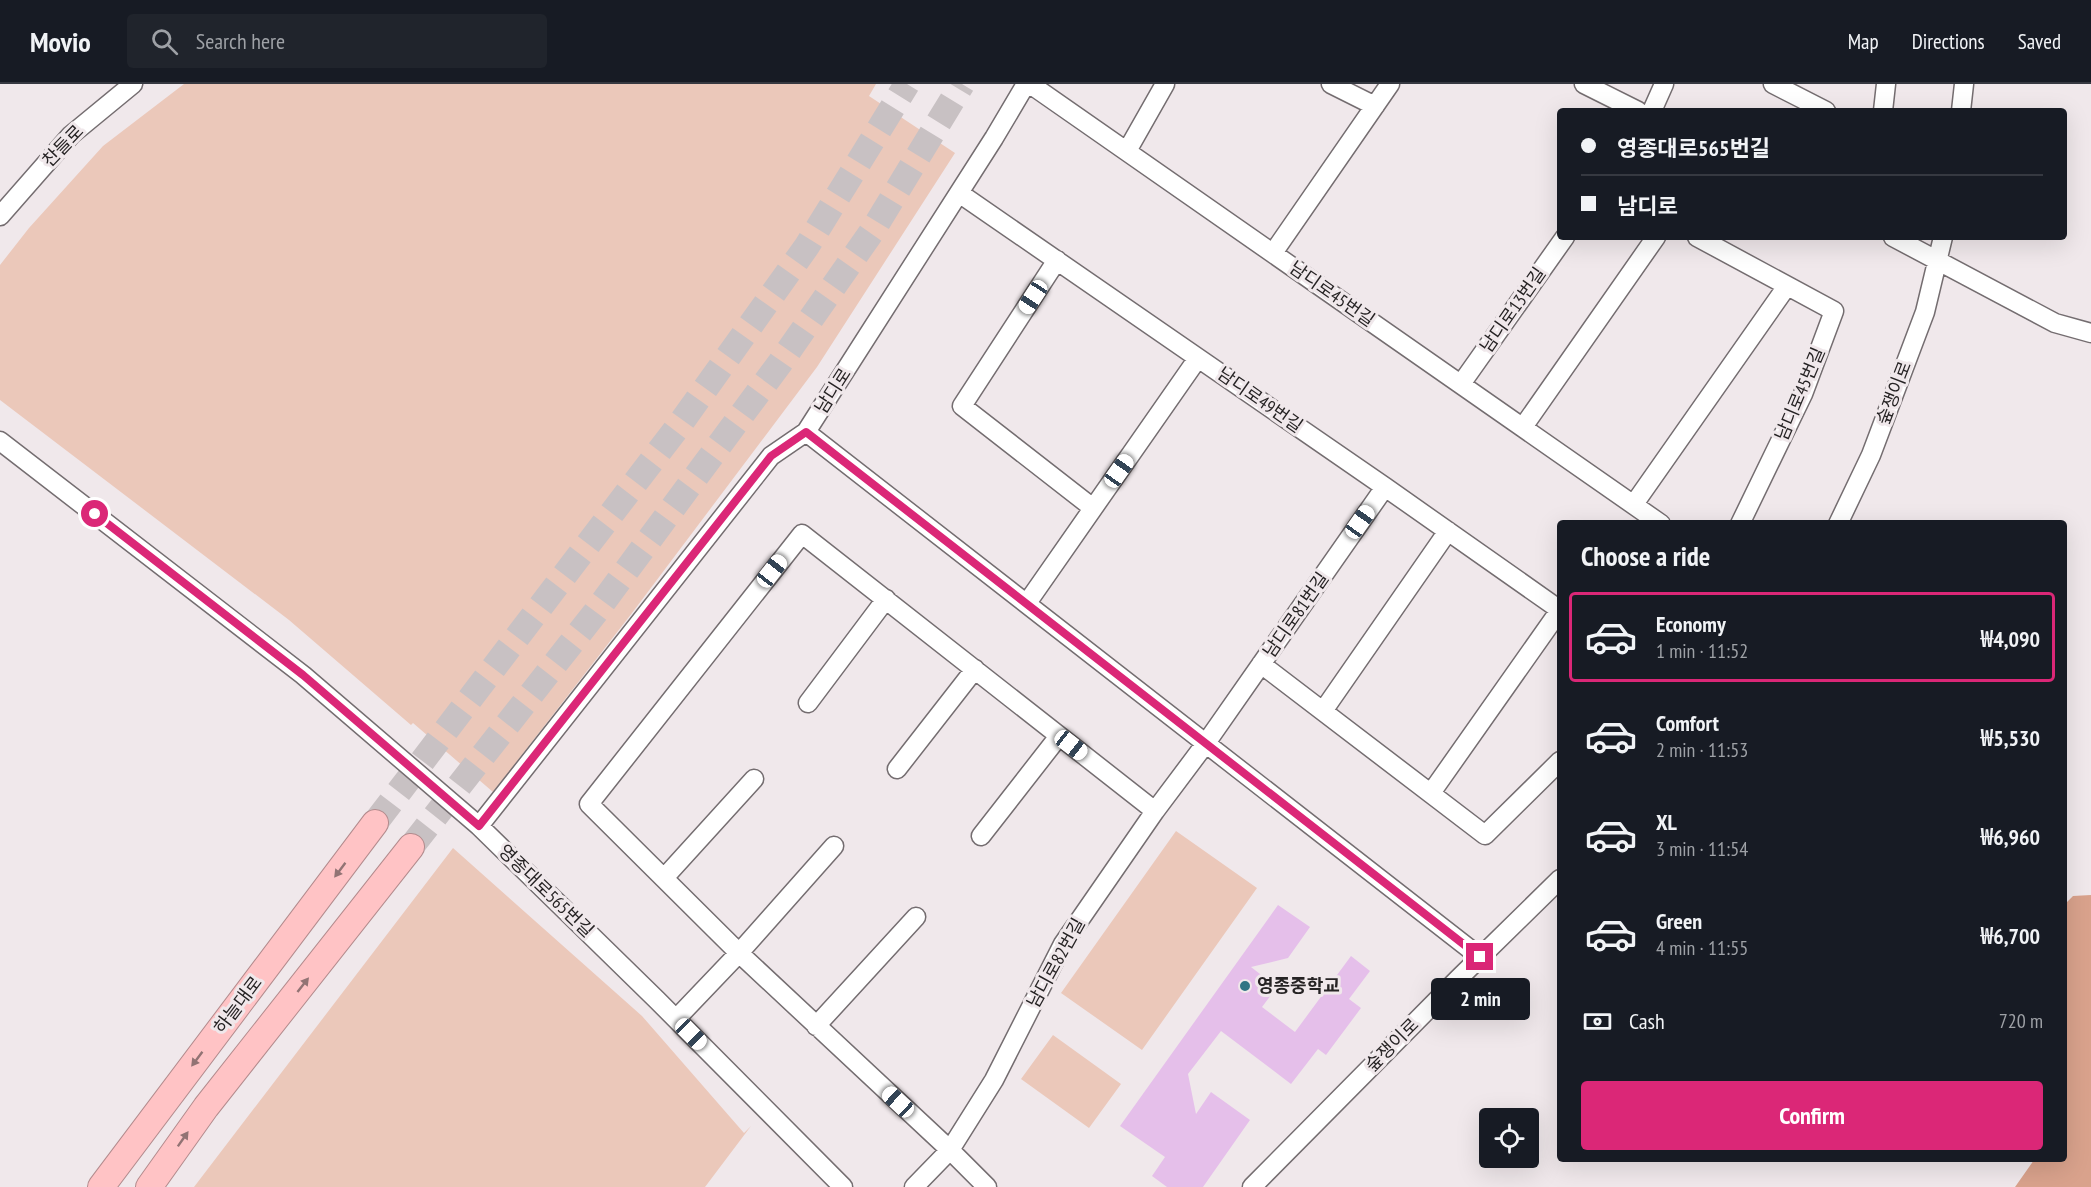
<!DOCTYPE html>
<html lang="en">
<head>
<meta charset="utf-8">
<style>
  :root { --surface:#171b24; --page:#20242c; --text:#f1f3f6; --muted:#9ea1a6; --line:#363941; --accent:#db2777 }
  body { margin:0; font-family:"PT Sans Narrow","Noto Sans KR",sans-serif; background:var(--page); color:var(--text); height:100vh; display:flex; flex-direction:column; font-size:22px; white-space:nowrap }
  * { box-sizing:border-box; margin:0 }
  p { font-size:20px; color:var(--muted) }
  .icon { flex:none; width:33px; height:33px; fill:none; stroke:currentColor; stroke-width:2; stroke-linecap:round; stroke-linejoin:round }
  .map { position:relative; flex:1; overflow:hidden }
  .panel { position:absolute; left:1557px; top:436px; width:510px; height:642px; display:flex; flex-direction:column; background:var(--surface); border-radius:6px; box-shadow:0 6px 24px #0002 }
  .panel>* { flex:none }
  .top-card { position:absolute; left:1557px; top:24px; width:510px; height:132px; border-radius:6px; box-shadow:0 6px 24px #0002; display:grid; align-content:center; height:132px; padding:0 24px; background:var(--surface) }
  .buttons { position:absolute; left:1479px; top:1024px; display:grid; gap:12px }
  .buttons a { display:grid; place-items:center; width:60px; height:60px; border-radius:6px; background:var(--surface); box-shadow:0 6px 24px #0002; font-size:30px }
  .end { position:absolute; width:27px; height:27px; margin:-14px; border:8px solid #db2777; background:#fff; box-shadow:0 0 0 3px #fff }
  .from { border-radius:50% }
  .bubble { position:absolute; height:42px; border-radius:6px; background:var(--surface); box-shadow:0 6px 24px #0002; font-size:20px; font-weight:600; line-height:42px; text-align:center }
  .car { position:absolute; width:18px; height:36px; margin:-18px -9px; border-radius:8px; box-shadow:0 0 4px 2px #0007; background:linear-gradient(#fff 24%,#345 0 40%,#fff 0 76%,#345 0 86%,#fff 0) }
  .top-card b { display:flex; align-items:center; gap:21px; height:57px; font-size:22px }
  .top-card b+b { border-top:2px solid var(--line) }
  .top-card i { width:15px; height:15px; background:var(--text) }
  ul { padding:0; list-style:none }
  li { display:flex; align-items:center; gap:18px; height:90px; margin:0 12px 9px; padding:0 12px; border:3px solid transparent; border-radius:6px }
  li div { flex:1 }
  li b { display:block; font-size:22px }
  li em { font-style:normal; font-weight:600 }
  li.selected { border-color:var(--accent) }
  li>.icon { width:54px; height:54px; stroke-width:1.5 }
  h2 { padding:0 24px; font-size:27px; line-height:72px }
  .pay { display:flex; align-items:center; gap:15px; height:66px; padding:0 24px; font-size:22px }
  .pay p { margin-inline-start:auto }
  .primary-button { display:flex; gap:12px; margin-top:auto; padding:12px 24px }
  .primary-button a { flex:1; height:69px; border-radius:6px; background:var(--accent); color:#fff; font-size:24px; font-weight:600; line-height:69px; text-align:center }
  header { display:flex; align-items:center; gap:36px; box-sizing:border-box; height:84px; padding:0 30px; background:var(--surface); border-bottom:2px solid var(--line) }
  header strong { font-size:28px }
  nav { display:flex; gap:33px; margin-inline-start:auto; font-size:21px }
  .search { width:420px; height:54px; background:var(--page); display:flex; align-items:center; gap:15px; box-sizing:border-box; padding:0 21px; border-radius:6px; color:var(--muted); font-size:22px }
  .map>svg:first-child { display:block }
  .green { fill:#ebc8ba }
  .forest { fill:#d9a28c }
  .building { fill:#e5bfea }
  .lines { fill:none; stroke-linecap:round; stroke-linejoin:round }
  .highway-tunnel { stroke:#c8c1c3; stroke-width:26; stroke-dasharray:26 13; stroke-linecap:butt }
  .minor-casing { stroke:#746d70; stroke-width:21 }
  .highway-casing { stroke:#b38b8d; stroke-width:28 }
  .minor { stroke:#fff; stroke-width:18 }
  .highway { stroke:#ffc3c5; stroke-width:26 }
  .oneway { fill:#927374 }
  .route { stroke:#db2777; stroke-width:8 }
  .poi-dot { fill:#307584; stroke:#f0e8eb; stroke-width:2 }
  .labels { text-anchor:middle; stroke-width:6; stroke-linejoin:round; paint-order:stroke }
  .street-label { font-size:18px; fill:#262324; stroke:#f0e8eb }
  .poi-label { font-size:18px; font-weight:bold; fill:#262324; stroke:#f0e8eb; text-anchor:start }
</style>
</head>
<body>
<header>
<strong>Movio</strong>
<div class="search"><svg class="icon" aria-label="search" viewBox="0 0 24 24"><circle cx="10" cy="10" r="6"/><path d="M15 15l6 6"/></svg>Search here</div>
<nav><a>Map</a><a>Directions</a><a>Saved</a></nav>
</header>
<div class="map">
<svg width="2091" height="1103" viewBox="0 0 2091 1103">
  <rect width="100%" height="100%" fill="#f0e8eb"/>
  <!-- green -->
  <path class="green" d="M 184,0 L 876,0 L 869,12 L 955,69 L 817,283 L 632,529 L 493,708 L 413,639 L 411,641 L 289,536 L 0,316 L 0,181 L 29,144 L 103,62 Z
    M 1176,747 L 1257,804 L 1142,966 L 1061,909 Z
    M 453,764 L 642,932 L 744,1049 L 751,1042 L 705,1103 L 194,1103 Z
    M 1053,951 L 1121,1000 L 1089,1044 L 1021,995 Z"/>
  <!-- forest -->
  <path class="forest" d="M 2091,811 L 2091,1103 L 2015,1103 L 2034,1076 L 2064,1076 L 2064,821 L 2073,812 Z"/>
  <!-- building -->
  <path class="building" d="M 1278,821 L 1310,843 L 1288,874 L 1251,883 L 1277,903 L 1262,923 L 1295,948 L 1351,872 L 1370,887 L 1349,915 L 1361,924 L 1326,971 L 1318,965 L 1291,1000 L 1221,947 L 1188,990 L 1196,1030 L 1211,1008 L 1250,1036 L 1203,1103 L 1167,1103 L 1152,1092 L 1165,1073 L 1120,1042 Z"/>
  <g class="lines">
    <!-- highway-tunnel -->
    <path class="highway-tunnel" d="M 375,739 L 680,340 L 807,162 L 907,0
      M 411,763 L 595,529 L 780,279 L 873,146 L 962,0"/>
    <defs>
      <path id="minor" d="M 1026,0 L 994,54 L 806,348 L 1480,873
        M 1030,0 L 1661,440
        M 1331,0 L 1375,22
        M 1584,0 L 1638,27
        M 1773,0 L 1826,27
        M 1652,27 L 1664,0
        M 1883,27 L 1886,0
        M 1961,27 L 1964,0
        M 1127,67 L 1165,0
        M 959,109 L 1385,403 L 1560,526
        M 0,132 L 71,51 L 133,0
        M 1697,153 L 1834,227 L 1803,310 L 1740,440
        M 1893,153 L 2055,239 L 2091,249
        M 1273,169 L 1390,0
        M 1057,176 L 962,322 L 1093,424
        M 1461,300 L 1565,153
        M 1523,343 L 1656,153
        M 0,357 L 303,591 L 479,742 L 657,916 L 843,1103
        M 1634,420 L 1787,202
        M 1838,440 L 1871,371 L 1925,228 L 1943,153
        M 1027,519 L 1198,274
        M 1261,580 L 1485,751 L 1560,677
        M 808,619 L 886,515
        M 1323,627 L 1448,447
        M 897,685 L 975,585
        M 1431,709 L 1560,526
        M 479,742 L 771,372 L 806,348
        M 981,752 L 1059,652
        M 664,794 L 754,695
        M 676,935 L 739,869 L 834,762
        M 816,942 L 916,833
        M 914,1103 L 950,1066 L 994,996 L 1063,860 L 1155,727 L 1206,659 L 1385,403
        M 987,1103 L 950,1066 L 739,869 L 589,720 L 802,450 L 1155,727
        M 1252,1103 L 1458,895 L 1560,795"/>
      <path id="highway" d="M 101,1103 L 375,739
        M 149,1103 L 206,1023 L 411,763"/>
    </defs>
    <!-- minor casing -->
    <use href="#minor" class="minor-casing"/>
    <!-- highway casing -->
    <use href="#highway" class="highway-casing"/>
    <!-- minor -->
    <use href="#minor" class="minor"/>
    <!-- highway -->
    <use href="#highway" class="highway"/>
  </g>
  <!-- one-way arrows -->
  <defs><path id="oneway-solid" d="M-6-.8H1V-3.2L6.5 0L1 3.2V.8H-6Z" transform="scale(1.5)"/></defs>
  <g class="oneway">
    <use href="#oneway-solid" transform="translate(340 786) rotate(127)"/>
    <use href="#oneway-solid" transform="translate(303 901) rotate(-52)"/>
    <use href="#oneway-solid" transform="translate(197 975) rotate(127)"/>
    <use href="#oneway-solid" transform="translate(183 1055) rotate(-55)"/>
  </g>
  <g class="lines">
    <!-- route -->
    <path class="route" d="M 95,430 L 303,591 L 479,742 L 771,372 L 806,348 L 1480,873"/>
  </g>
  <!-- markers -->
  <circle class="poi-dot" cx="1245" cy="902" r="6"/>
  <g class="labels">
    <!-- street labels -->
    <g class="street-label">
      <text transform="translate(63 62) rotate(-46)" y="6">찬들로</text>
      <text transform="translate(1332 210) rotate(35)" y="6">남디로45번길</text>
      <text transform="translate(1513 226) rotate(-55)" y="6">남디로13번길</text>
      <text transform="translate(833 307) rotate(-57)" y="6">남디로</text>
      <text transform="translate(1894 309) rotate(-69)" y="6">숲쟁이로</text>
      <text transform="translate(1800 310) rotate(-67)" y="6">남디로45번길</text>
      <text transform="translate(1260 316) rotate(35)" y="6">남디로49번길</text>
      <text transform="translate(1296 531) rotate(-55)" y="6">남디로81번길</text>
      <text transform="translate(546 807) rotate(44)" y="6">영종대로565번길</text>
      <text transform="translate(1056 879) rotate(-61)" y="6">남디로82번길</text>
      <text transform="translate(238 921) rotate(-53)" y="6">하늘대로</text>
      <text transform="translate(1392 961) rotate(-45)" y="6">숲쟁이로</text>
    </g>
    <!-- poi labels -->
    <g class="poi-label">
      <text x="1257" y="908">영종중학교</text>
    </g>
  </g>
</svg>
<div class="buttons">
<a><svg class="icon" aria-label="locate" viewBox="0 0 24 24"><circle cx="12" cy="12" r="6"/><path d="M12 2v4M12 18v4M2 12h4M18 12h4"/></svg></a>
</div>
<i class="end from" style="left:95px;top:430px"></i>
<i class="end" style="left:1480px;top:873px"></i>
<div class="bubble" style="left:1431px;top:894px;width:99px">2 min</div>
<i class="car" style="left:1033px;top:213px;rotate:213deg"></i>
<i class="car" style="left:1119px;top:387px;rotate:35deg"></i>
<i class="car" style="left:1360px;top:438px;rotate:35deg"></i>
<i class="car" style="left:772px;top:487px;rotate:38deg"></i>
<i class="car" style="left:1071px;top:661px;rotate:128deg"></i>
<i class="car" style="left:691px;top:950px;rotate:135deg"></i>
<i class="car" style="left:898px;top:1018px;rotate:313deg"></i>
<div class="top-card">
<b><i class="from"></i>영종대로565번길</b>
<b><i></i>남디로</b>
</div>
<section class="panel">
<h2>Choose a ride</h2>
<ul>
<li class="selected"><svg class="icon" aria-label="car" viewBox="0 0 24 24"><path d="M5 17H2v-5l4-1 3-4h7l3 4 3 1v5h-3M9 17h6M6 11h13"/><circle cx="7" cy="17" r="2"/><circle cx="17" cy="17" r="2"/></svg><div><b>Economy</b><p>1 min · 11:52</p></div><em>₩4,090</em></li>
<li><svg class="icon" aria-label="car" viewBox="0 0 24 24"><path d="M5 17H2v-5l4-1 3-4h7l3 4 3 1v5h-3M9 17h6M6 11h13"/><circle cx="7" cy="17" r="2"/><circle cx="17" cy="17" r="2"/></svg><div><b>Comfort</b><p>2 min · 11:53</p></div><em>₩5,530</em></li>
<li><svg class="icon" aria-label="car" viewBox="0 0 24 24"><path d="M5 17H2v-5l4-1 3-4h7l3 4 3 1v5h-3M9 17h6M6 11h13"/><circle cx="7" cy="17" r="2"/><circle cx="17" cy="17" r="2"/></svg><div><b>XL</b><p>3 min · 11:54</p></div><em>₩6,960</em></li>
<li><svg class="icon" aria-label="car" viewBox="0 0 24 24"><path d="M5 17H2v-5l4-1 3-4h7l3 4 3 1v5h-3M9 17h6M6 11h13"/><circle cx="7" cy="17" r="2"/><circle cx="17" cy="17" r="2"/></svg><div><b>Green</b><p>4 min · 11:55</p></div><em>₩6,700</em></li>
</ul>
<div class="pay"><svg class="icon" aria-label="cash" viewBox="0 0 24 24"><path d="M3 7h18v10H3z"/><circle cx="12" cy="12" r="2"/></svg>Cash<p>720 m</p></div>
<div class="primary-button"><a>Confirm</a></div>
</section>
</div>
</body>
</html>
